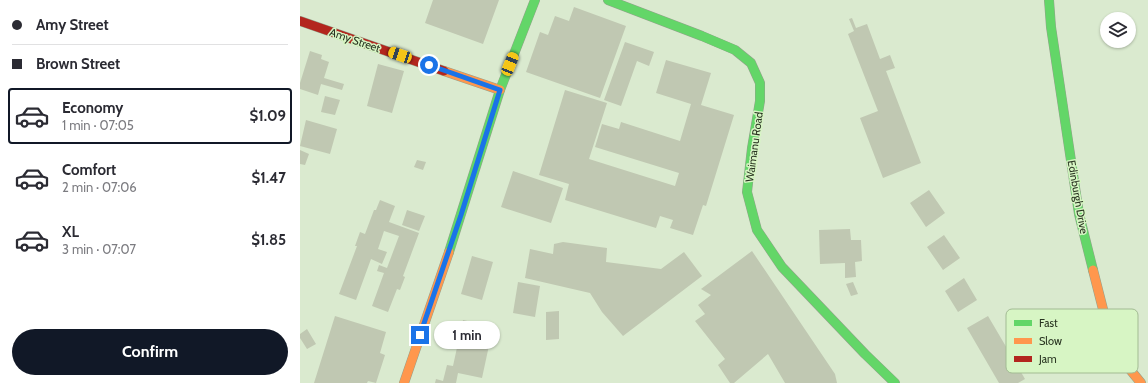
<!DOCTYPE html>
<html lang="en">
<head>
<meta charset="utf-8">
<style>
  :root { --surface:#fff; --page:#f7f7f7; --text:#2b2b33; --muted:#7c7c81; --line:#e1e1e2; --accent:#111827 }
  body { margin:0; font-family:Cabin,sans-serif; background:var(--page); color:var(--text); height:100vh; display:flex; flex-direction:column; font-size:15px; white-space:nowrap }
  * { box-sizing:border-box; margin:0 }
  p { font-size:13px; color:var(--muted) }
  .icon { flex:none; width:22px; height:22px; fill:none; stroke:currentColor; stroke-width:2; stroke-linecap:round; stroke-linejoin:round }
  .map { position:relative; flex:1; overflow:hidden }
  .drawer { display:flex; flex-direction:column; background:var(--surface); width:300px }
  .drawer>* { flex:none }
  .top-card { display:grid; align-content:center; height:88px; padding:0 12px; background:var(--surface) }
  .fabs { position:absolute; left:800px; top:12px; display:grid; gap:8px }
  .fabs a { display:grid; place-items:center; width:36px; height:36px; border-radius:50%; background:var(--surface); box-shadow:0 1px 3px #0004; font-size:20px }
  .end { position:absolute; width:18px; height:18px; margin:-9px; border:5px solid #1a73e8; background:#fff; box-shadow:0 0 0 2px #fff }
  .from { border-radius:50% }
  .bubble { position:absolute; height:28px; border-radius:14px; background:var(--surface); box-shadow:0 1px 3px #0004; font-size:13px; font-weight:800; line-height:28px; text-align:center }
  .car { position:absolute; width:12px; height:24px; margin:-12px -6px; border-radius:5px; box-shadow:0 0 3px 1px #0007; background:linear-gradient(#f5c518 24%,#345 0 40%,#f5c518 0 76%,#345 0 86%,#f5c518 0) }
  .top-card b { display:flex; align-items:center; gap:14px; height:38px; font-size:15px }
  .top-card b+b { border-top:1px solid var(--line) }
  .top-card i { width:10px; height:10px; background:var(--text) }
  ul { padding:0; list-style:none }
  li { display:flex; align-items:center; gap:12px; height:56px; margin:0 8px 6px; padding:0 4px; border:2px solid transparent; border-radius:4px }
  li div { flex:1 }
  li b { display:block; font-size:15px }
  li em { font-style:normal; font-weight:800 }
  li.active { border-color:var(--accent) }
  li>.icon { width:36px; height:36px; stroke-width:1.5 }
  .primary-button { display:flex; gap:8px; margin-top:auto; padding:8px 12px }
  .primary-button a { flex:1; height:46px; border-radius:24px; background:var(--accent); color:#fff; font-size:16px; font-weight:800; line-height:46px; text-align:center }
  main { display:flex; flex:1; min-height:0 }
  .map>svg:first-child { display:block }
  .building { fill:#c0c8b2 }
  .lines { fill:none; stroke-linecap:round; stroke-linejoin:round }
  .fast-casing { stroke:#94a18c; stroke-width:10 }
  .slow-casing { stroke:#94a18c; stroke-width:10 }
  .jam-casing { stroke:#94a18c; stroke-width:10 }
  .fast { stroke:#63d668; stroke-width:9 }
  .slow { stroke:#ff974d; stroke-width:9 }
  .jam { stroke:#b3261e; stroke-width:9 }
  .route { stroke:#1a73e8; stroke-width:5 }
  .labels { text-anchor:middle; stroke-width:3; stroke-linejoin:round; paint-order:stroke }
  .street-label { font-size:11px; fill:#283320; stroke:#d7f5c4 }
  .key { fill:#d7f5c4; stroke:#a2bb93; stroke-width:1 }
  .key-label { font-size:11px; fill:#283320 }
</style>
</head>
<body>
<main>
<section class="drawer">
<div class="top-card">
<b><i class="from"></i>Amy Street</b>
<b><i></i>Brown Street</b>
</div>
<ul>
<li class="active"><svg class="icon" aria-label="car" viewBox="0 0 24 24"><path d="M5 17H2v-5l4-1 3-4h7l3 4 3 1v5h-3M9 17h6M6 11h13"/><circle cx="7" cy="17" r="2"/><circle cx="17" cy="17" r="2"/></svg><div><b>Economy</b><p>1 min · 07:05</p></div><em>$1.09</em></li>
<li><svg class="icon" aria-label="car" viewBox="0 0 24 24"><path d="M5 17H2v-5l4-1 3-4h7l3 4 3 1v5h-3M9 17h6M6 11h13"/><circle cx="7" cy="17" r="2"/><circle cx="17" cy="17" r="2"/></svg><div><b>Comfort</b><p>2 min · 07:06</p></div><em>$1.47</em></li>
<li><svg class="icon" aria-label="car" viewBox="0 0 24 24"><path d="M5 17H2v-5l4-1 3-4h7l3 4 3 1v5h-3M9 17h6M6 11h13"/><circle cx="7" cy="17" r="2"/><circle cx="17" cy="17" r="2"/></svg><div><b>XL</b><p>3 min · 07:07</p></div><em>$1.85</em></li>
</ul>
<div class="primary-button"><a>Confirm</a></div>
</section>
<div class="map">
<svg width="848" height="383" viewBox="0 0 848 383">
  <rect width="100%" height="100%" fill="#daeacf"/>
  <!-- building -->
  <path class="building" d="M 133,0 L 199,0 L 183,44 L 125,23 Z
    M 274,7 L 326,26 L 300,98 L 226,72 L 240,32 L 248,35 L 255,16 L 269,21 Z
    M 552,18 L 556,28 L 567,24 L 580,59 L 590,55 L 595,68 L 586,71 L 621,163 L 583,178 L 560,118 L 578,111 L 548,34 L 554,31 L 549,19 Z
    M 325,42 L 354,52 L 349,66 L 337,61 L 321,106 L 304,100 Z
    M 10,51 L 22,55 L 21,59 L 29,62 L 24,78 L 44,84 L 42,90 L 21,84 L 18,95 L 0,89 L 0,83 Z
    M 366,60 L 411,73 L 401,105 L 434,115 L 406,206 L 403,205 L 393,235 L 370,228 L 373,220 L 360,216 L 356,228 L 265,200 L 269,184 L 239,175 L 265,90 L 307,103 L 289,159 L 375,186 L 379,173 L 295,147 L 302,124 L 319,129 L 321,122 L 380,141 L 391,104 L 356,93 Z
    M 78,64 L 104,71 L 92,113 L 67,106 Z
    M 25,96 L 40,100 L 35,115 L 21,112 Z
    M 6,120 L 37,129 L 30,154 L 0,146 Z
    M 0,150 L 9,154 L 5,165 L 0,164 Z
    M 117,160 L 126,162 L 123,170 L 114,167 Z
    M 213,171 L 263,188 L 251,223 L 201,207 Z
    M 629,190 L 645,213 L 626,227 L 610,203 Z
    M 80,200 L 95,206 L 89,222 L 119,233 L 103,276 L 105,277 L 100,290 L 97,289 L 88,312 L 72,306 L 84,273 L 77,271 L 79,265 L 87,268 L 99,236 L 84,231 L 78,249 L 87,252 L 82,264 L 71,259 L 56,300 L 39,294 L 57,246 L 55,246 L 60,232 L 65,234 L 74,210 L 76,210 Z
    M 107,210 L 125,216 L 119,231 L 102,225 Z
    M 550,229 L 551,240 L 561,240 L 562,261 L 555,262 L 556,277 L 545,278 L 545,263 L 520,264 L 519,230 Z
    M 644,235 L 660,258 L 643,270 L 627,247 Z
    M 263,242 L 307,248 L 306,262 L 361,269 L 384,252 L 402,276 L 323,336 L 302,312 L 290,293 L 225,278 L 230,249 L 253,254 L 254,244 Z
    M 452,251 L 535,374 L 537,383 L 485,383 L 468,354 L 434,383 L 430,383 L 418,365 L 425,359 L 395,321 L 405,314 L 398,305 L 411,295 L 401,289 Z
    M 172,256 L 193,262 L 182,300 L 161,294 Z
    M 664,278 L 677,300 L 658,312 L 645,291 Z
    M 218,282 L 240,286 L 235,317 L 213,313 Z
    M 553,282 L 558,294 L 551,296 L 546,284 Z
    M 259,311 L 259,339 L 246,340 L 246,312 Z
    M 35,316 L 86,332 L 80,353 L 85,355 L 76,383 L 68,381 L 67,383 L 14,383 Z
    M 688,316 L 725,379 L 718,383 L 699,383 L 667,328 Z
    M 163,320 L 193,327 L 182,378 L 158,373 L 156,383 L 135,383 L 136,379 L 143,381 L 147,365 L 153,366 Z
    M 7,329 L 16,344 L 7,349 L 0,338 L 0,334 Z"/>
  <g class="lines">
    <defs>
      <path id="fast" d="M 308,0 L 402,36 L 435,50 L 451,63 L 460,83 L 460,101 L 452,148 L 447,192 L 457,230 L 482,267 L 565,354 L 595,383
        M 749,0 L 751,27 L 779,214 L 793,270
        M 149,252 L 200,90 L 235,0"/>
      <path id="slow" d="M 144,71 L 200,90
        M 793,270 L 807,325 L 828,367 L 841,383
        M 104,383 L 149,252"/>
      <path id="jam" d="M 0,21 L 144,71"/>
    </defs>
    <!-- fast casing -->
    <use href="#fast" class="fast-casing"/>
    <!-- slow casing -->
    <use href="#slow" class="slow-casing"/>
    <!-- jam casing -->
    <use href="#jam" class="jam-casing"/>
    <!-- fast -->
    <use href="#fast" class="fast"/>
    <!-- slow -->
    <use href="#slow" class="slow"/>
    <!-- jam -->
    <use href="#jam" class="jam"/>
  </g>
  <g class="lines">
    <!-- route -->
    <path class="route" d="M 120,335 L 161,215 L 200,90 L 129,65"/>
  </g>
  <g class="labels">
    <!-- street labels -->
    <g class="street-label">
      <text transform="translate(55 40) rotate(19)" y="4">Amy Street</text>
      <text transform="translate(454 147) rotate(-82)" y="4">Waimanu Road</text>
      <text transform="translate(778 197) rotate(80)" y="4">Edinburgh Drive</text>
    </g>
  </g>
  <!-- legend -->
  <rect x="706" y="309" width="132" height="64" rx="6" class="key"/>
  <rect x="714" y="320" width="18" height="6" fill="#63d668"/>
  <rect x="714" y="338" width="18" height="6" fill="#ff974d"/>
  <rect x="714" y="356" width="18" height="6" fill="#b3261e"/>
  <g class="key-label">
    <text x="739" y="327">Fast</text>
    <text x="739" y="345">Slow</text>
    <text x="739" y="363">Jam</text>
  </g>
</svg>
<div class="fabs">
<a><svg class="icon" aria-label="layers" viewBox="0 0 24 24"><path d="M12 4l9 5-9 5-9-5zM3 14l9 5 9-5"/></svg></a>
</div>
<i class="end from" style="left:129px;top:65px"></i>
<i class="end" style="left:120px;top:335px"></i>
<div class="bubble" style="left:134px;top:321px;width:66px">1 min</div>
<i class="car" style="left:100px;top:55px;rotate:289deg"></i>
<i class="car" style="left:210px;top:64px;rotate:22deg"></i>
</div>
</main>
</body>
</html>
